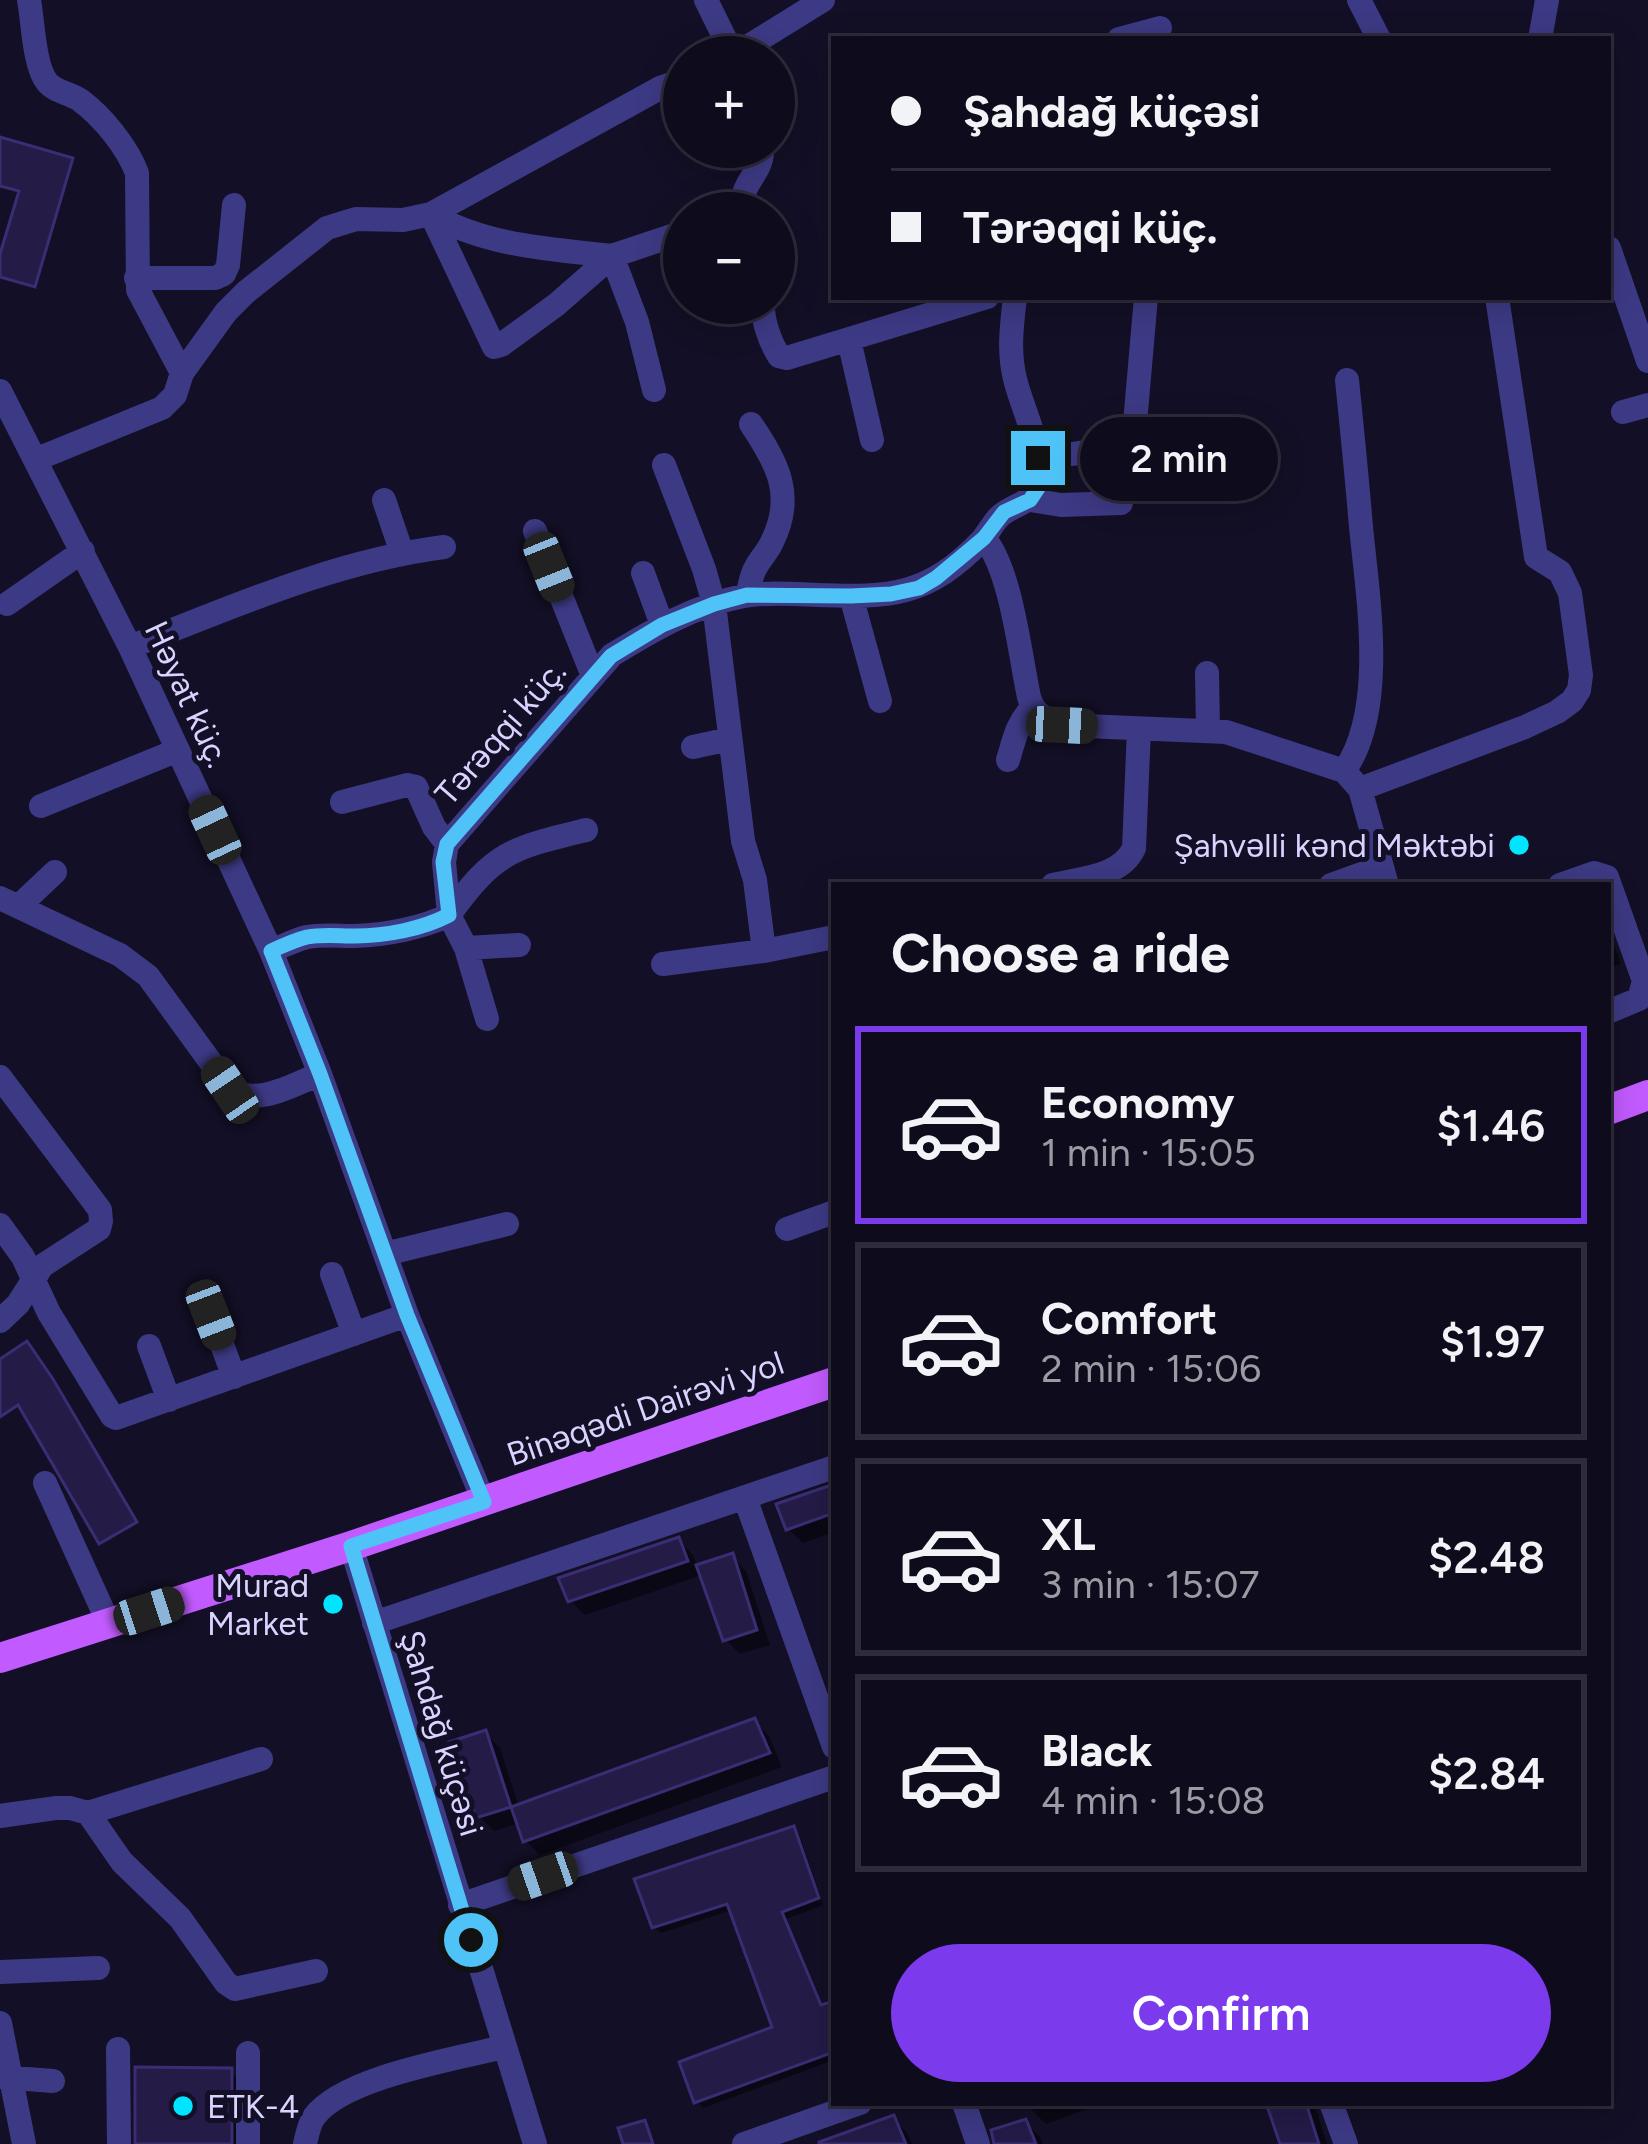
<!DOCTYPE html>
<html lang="en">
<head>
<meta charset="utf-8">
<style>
  :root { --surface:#0e0b1c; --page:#1c1929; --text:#f1f3f6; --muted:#9b9ba3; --line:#2e2b3b; --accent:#7c3aed }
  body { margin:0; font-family:Figtree,sans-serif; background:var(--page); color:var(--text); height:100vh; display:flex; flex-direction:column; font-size:45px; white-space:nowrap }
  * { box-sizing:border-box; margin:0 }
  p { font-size:39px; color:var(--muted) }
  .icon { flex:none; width:66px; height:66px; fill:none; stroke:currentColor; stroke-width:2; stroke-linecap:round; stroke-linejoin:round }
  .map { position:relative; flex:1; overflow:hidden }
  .drawer { position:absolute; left:831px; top:882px; width:780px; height:1224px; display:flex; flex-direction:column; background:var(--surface); border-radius:0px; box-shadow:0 6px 30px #0003,0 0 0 3px var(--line) }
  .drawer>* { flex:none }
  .banner { position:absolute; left:831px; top:36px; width:780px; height:264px; border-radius:0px; box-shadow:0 6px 30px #0003,0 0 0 3px var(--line); display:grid; align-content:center; height:264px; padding:0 60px; background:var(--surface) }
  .fabs { position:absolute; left:663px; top:36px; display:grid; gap:24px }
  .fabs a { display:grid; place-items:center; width:132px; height:132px; border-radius:50%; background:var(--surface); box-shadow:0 6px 30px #0003,0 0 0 3px var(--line); font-size:60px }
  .end { position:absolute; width:54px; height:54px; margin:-27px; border:15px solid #4fc3f7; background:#111; box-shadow:0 0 0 6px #111 }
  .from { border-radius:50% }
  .bubble { position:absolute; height:84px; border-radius:42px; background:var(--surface); box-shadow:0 6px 30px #0003,0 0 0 3px var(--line); font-size:39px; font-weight:600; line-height:84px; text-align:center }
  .car { position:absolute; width:36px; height:72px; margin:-36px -18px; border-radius:15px; box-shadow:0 0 9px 3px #0007; background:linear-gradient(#222 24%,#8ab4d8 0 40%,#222 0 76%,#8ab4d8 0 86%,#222 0) }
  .banner b { display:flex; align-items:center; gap:42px; height:114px; font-size:45px }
  .banner b+b { border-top:3px solid var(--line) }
  .banner i { width:30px; height:30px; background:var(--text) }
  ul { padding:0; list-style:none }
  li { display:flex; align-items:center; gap:36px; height:198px; margin:0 24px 18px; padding:0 36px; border:6px solid var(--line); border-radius:0px }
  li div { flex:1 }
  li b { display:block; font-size:45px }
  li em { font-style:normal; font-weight:600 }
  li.current { border-color:var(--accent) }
  li>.icon { width:108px; height:108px; stroke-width:1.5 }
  h2 { padding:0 60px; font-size:54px; line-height:144px }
  .action { display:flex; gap:24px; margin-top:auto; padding:24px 60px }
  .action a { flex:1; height:138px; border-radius:72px; background:var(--accent); color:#fff; font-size:48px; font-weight:600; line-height:138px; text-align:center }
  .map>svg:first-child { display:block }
  .shadow { fill:#0007 }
  .building { fill:#241b47; stroke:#3b2d73; stroke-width:3 }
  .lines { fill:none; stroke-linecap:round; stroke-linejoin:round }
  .minor { stroke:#3d3a85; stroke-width:24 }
  .major { stroke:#c25bff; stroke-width:30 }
  .route { stroke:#4fc3f7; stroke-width:15 }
  .poi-dot { fill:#00e5ff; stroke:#130f26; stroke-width:4.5 }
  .labels { text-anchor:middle; stroke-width:10; stroke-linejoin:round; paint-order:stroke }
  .street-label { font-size:33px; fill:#d9d4ff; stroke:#130f26 }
  .poi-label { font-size:33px; fill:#d9d4ff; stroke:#130f26; text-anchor:end }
</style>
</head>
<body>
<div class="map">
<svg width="1648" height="2144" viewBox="0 0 1648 2144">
  <rect width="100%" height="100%" fill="#130f26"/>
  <!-- shadow -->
  <path class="shadow" d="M 0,140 L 73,162 L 36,287 L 0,276 L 0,265 L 22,191 L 0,185 Z
    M 1608,928 L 1621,964 L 1608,968 Z
    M 834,1487 L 834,1532 L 803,1543 L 788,1529 Z
    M 678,1540 L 693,1555 L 698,1568 L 732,1556 L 746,1571 L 770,1645 L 740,1654 L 725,1639 L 702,1575 L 585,1615 L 570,1600 Z
    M 754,1721 L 769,1736 L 782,1767 L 540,1855 L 525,1840 L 519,1823 L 494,1831 L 479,1816 L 485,1733 L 500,1748 L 519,1808 Z
    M 793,1829 L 800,1836 L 823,1905 L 786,1919 L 824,2008 L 834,2005 L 834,2060 L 703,2108 L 697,2102 L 775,2028 L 732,1910 L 661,1933 L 654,1927 Z
    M 230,2071 L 240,2080 L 240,2144 L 138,2144 Z
    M 1029,2103 L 1104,2103 L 1046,2124 L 1031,2109 Z
    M 1269,2103 L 1314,2103 L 1327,2144 L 1284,2144 Z
    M 893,2118 L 907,2133 L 912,2144 L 823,2144 Z
    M 1025,2122 L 1040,2137 L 1043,2144 L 996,2144 Z"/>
  <!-- building -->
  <path class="building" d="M 0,137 L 73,158 L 35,287 L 0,277 L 0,254 L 19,191 L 0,186 Z
    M 27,1341 L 53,1379 L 137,1522 L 99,1544 L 18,1405 L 0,1417 L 0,1359 Z
    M 834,1484 L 834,1513 L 786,1530 L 776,1504 Z
    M 679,1537 L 688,1561 L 568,1602 L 558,1578 Z
    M 733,1553 L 757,1630 L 723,1641 L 696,1565 Z
    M 755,1718 L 770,1753 L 523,1842 L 511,1807 Z
    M 486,1730 L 511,1807 L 476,1818 L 449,1742 Z
    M 794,1826 L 819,1898 L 782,1912 L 821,2005 L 834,2001 L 834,2052 L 694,2103 L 679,2062 L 772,2027 L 727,1904 L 652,1928 L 634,1879 Z
    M 135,2067 L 232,2068 L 232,2144 L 135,2144 Z
    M 1266,2103 L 1306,2103 L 1319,2144 L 1280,2144 Z
    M 894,2115 L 906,2144 L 819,2144 L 819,2142 Z
    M 1026,2119 L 1036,2144 L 994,2144 L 991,2130 Z
    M 645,2120 L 653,2144 L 623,2144 L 618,2128 Z"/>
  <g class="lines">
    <!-- minor -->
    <path class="minor" d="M 29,0 C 33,21 34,66 47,82 C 55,92 70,93 80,100 C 103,117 127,147 137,173 L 138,290 L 182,373
      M 706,0 L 734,57
      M 1359,0 L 1379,39
      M 1119,39 L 1160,28
      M 1540,39 L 1547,0
      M 731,57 L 823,0
      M 745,213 C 736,181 764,177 762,147
      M 431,214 L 494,347 L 501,345 L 556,305 L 612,256 L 684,232
      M 431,214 C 485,246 551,249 612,256 L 637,322 L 654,390
      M 1609,248 L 1648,361
      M 136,278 L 215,278 L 224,274 L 228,265 L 234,205
      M 763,303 C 762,320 770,342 779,356 L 787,358 L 987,297
      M 849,340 L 872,440
      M 0,391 L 130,647 L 271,951 L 320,1074 L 407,1315 L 484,1502
      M 1623,412 L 1648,405
      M 1038,458 C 1070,453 1120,455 1135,423 L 1146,297
      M 37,459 L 162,408 L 175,395 L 182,373 L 226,312 L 246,292 L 327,228 L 356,219 L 403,220 L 431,214 L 660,88 L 684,80
      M 664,465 L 704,569 L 714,604 L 743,841 L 755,880 L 764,951
      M 384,500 L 402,553
      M 1030,500 L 1061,505 L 1121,503
      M 535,531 L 593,676
      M 984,538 C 1011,569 1020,655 1029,697 C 1034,715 1044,718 1062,725 L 1226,732 L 1344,771 L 1360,789 L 1387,885
      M 643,573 L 662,625
      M 747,595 C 750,586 751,575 756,567 C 761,558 768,551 772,542 C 795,496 778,464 751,424
      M 851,596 L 880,701
      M 7,604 L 83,551
      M 130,647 C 232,607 335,561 444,547
      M 1207,673 L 1208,730
      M 693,747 L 730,739
      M 1008,760 C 1014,740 1017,723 1032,708
      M 1344,771 C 1387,711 1368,598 1361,527 C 1357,478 1352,429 1347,380
      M 1360,789 L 1525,727 L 1557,712 L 1572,701 L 1579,690 L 1581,675 L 1570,593 L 1560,572 L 1536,557 L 1497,297
      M 342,802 L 407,785 L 416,787 L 434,827 L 447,844
      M 41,806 L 178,750
      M 1053,885 C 1081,878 1121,877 1134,848 L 1139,729
      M 1331,885 L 1381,867
      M 1560,885 L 1594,873 L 1607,877 L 1644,981 L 1639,999 L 1608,1012
      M 0,898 L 120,955 L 148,976 L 231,1090 C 259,1106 292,1085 320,1074
      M 19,906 L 55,872
      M 466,948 L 519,945
      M 271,951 C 283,946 295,940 307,937 C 323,934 339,936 355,936 C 386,935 422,928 449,915 L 444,862 L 447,844 L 612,655 C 653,630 695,605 744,596 C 767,592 793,594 817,595 C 891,598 928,596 982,540 C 988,533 992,525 998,518 C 1011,504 1033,505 1038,484 C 1046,454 1022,409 1015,379 C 1008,351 1012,324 1015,297
      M 663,964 L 764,951 L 834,937
      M 487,1019 L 466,948 L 449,915 C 495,851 512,848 586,830
      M 0,1077 L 100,1210 L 101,1221 L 99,1229 L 42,1266 L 18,1304 L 0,1321
      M 0,1225 L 23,1257 L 49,1313 L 112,1416 L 116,1418 L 407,1315
      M 787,1229 L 834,1212
      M 385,1254 L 507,1224
      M 332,1274 L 354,1334
      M 211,1315 L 234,1377
      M 149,1346 L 169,1400
      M 45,1483 L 109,1624
      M 745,1498 L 834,1747
      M 351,1546 L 535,2144
      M 374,1623 L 834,1467
      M 88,1813 L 261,1759
      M 0,1816 L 55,1808 L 70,1808 L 88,1813 L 122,1862 L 180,1918 L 226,1983 L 235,1989 L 316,1971
      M 460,1905 L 834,1777
      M 0,1972 L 98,1968
      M 0,2023 L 24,2144
      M 118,2049 L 119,2144
      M 0,2077 L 53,2081
      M 964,2103 L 978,2144
      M 1331,2103 L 1346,2144
      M 248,2144 L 248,2053
      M 305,2144 C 307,2135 309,2124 314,2117 C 343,2077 456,2059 503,2047
      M 744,2144 L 860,2103"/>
    <!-- major -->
    <path class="major" d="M 1608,1110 L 1648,1095
      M 0,1658 L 351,1546 L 834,1382"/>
  </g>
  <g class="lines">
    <!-- route -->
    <path class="route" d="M 471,1940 L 351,1546 L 484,1502 L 407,1315 L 320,1074 L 271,951 C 282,946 295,940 307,937 C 323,934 339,936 355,936 C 386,936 422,929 449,915 L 443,862 L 447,844 L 611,656 L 662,625 L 714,604 L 747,595 L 851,596 L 891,594 L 919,588 L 936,578 L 984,538 L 1004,512 L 1030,500 L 1038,488 L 1038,458"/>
  </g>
  <!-- markers -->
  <g class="poi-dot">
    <circle cx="1519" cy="845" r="12"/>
    <circle cx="333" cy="1604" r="12"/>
    <circle cx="183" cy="2106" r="12"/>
  </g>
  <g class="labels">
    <!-- street labels -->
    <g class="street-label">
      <text transform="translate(188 694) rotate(65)" y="12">Həyat küç.</text>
      <text transform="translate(500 732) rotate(-49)" y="12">Tərəqqi küç.</text>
      <text transform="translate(645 1408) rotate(-19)" y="12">Binəqədi Dairəvi yol</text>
      <text transform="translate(442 1733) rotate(73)" y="12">Şahdağ küçəsi</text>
    </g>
    <!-- poi labels -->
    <g class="poi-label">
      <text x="1495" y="857">Şahvəlli kənd Məktəbi</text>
      <text x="309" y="1597">Murad<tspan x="309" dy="38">Market</tspan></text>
      <text x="207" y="2118" text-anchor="start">ETK-4</text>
    </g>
  </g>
</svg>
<div class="fabs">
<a>+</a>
<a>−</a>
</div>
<i class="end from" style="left:471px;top:1940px"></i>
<i class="end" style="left:1038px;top:458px"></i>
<div class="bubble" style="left:1080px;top:417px;width:198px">2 min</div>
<i class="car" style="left:549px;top:567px;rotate:158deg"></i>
<i class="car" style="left:1062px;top:725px;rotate:93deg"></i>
<i class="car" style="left:215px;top:830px;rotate:335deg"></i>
<i class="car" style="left:230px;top:1090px;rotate:326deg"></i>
<i class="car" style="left:211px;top:1315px;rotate:159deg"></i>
<i class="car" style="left:149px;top:1611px;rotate:72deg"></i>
<i class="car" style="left:543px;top:1876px;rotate:251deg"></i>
<div class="banner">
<b><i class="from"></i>Şahdağ küçəsi</b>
<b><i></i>Tərəqqi küç.</b>
</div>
<section class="drawer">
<h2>Choose a ride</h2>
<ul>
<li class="current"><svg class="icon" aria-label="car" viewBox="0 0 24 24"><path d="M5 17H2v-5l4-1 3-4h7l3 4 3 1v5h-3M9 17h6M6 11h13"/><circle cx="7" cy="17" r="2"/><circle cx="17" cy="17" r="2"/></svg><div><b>Economy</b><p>1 min · 15:05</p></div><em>$1.46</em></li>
<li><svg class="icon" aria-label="car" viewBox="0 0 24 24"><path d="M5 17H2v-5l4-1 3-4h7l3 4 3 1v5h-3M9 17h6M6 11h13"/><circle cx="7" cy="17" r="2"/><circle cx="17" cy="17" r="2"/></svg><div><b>Comfort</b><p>2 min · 15:06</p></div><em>$1.97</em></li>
<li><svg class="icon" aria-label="car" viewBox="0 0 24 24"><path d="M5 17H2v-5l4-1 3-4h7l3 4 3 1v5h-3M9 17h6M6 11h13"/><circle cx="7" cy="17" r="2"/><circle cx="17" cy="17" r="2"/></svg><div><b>XL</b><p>3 min · 15:07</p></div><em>$2.48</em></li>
<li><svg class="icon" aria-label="car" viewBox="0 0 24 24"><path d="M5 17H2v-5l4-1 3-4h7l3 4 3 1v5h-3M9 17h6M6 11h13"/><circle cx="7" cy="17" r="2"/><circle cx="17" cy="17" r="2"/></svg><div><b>Black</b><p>4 min · 15:08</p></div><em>$2.84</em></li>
</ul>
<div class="action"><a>Confirm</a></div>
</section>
</div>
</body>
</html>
